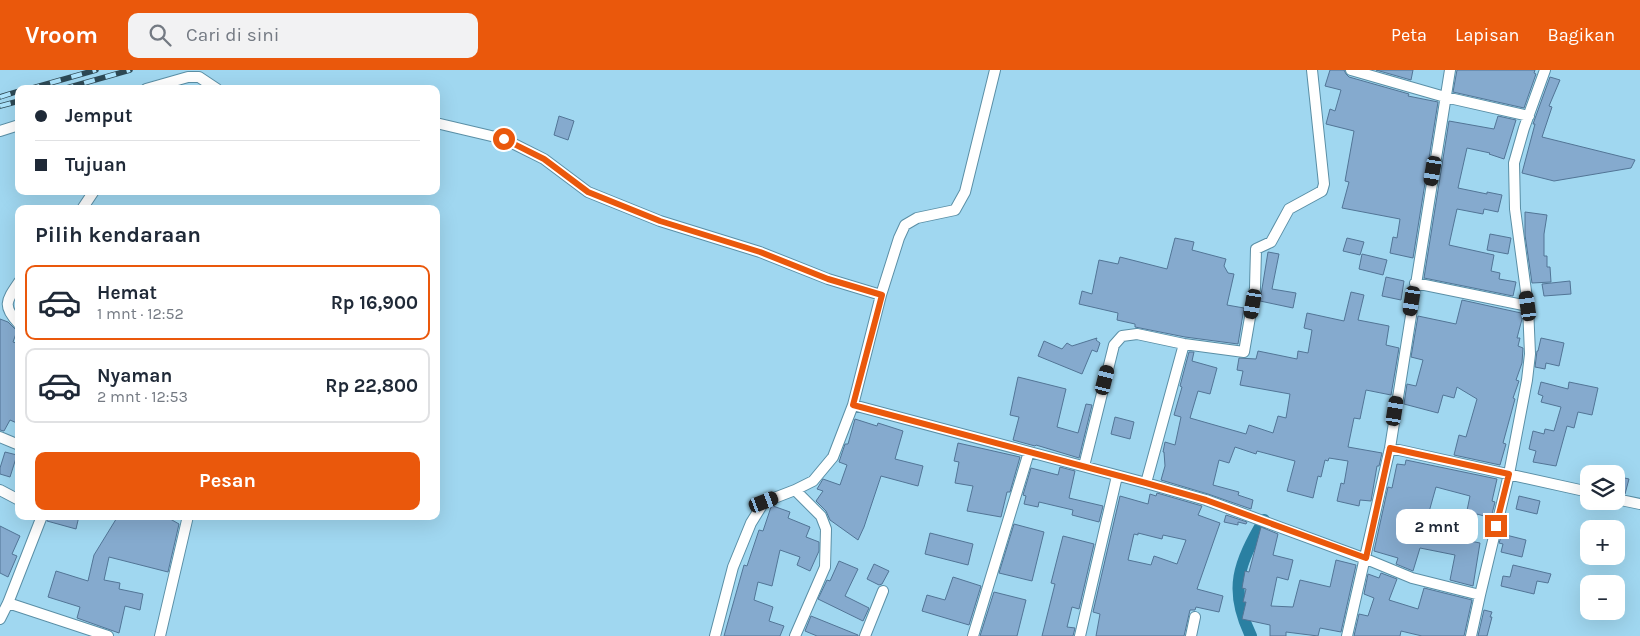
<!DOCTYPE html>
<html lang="id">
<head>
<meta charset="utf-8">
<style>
  :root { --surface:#fff; --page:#f2f2f3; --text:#1f2937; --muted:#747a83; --line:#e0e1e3; --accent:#ea580c }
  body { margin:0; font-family:Karla,sans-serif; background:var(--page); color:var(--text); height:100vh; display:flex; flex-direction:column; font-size:19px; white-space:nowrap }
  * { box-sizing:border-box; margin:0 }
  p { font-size:16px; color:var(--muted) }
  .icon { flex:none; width:28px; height:28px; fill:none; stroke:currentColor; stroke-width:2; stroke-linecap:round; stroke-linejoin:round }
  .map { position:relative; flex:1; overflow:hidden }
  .panel { position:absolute; left:15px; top:135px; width:425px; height:315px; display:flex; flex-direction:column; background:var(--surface); border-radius:10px; box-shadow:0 5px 20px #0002 }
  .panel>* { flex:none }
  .banner { position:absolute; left:15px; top:15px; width:425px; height:110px; border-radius:10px; box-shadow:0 5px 20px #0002; display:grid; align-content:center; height:110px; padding:0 20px; background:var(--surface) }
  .fabs { position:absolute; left:1580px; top:395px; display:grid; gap:10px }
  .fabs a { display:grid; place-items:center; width:45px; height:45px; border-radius:10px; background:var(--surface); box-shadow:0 5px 20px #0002; font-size:25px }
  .end { position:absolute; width:22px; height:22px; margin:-11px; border:6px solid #ea580c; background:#fff; box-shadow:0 0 0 2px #fff }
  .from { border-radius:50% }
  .bubble { position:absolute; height:35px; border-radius:10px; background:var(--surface); box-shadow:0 5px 20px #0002; font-size:16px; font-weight:700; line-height:35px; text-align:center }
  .car { position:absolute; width:15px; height:30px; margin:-15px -8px; border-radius:6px; box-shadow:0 0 4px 1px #0007; background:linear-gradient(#222 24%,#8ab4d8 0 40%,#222 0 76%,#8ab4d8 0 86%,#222 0) }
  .banner b { display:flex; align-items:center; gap:18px; height:48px; font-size:19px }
  .banner b+b { border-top:1px solid var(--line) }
  .banner i { width:12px; height:12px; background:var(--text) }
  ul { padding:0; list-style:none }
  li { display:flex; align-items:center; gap:15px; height:75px; margin:0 10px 8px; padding:0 10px; border:2px solid var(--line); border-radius:10px }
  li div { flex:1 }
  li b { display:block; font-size:19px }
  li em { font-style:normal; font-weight:700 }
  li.selected { border-color:var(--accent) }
  li>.icon { width:45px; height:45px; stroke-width:1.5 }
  h2 { padding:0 20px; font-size:22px; line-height:60px }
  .cta { display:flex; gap:10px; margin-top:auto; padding:10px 20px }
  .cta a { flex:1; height:58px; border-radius:10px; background:var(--accent); color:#fff; font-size:20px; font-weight:700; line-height:58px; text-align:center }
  header { display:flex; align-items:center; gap:30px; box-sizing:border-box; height:70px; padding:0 25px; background:var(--accent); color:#fff }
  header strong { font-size:24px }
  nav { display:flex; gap:28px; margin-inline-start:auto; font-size:18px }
  .search { width:350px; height:45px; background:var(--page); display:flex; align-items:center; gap:12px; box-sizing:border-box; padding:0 18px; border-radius:10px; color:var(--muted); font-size:19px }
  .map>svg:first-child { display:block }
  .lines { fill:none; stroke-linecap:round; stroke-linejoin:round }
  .canal { stroke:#2a80a2; stroke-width:12 }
  .building { fill:#85aace; stroke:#527596; fill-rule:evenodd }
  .minor-casing { stroke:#5a8fa6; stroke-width:12 }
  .minor { stroke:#fff; stroke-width:10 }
  .rail-casing { stroke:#2d4955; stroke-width:5.5 }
  .rail { stroke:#ade4fd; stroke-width:4; stroke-dasharray:11; stroke-linecap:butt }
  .route { stroke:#ea580c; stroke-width:6 }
</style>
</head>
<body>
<header>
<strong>Vroom</strong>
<div class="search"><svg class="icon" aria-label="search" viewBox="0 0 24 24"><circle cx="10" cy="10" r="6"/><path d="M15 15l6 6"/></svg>Cari di sini</div>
<nav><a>Peta</a><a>Lapisan</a><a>Bagikan</a></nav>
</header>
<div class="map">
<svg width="1640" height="566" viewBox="0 0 1640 566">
  <rect width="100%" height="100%" fill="#a0d7f0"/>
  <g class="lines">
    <!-- canal -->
    <path class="canal" d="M 1251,566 C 1228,519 1239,493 1264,450"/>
  </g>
  <!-- building -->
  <path class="building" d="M 1330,0 L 1344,0 L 1346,4 L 1349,7 L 1409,24 L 1408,26 L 1438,32 L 1413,188 L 1390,183 L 1393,167 L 1397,168 L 1400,149 L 1342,138 L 1349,112 L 1345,111 L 1354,61 L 1326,54 L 1330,39 L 1335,41 L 1341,20 L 1325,16 Z
    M 1376,0 L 1413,0 L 1411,10 Z
    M 1457,0 L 1535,0 L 1534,3 L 1536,4 L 1524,38 L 1453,22 Z
    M 1550,7 L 1560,10 L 1549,36 L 1552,37 L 1542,67 L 1635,90 L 1631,98 L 1554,111 L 1522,103 L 1535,54 L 1533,54 Z
    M 559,46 L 574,51 L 568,70 L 554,65 Z
    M 1498,46 L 1516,50 L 1504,89 L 1489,84 L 1490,83 L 1467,78 L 1458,118 L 1487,124 L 1487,122 L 1502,125 L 1498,142 L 1484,139 L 1483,144 L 1457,139 L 1449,175 L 1494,185 L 1491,201 L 1500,203 L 1499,209 L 1516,212 L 1513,226 L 1424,208 L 1449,51 L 1494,59 Z
    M 1525,142 L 1547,145 L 1544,164 L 1544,186 L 1547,186 L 1547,197 L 1550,197 L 1551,212 L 1532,213 L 1525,165 Z
    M 1490,164 L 1511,168 L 1508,184 L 1487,180 Z
    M 1175,168 L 1194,172 L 1192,180 L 1226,189 L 1224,196 L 1228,203 L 1234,204 L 1227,235 L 1244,238 L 1238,274 L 1185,267 L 1135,257 L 1135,254 L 1117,250 L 1118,243 L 1079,234 L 1082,221 L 1092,224 L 1099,190 L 1118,194 L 1120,187 L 1167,199 Z
    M 1347,168 L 1364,172 L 1360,185 L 1343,181 Z
    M 1268,182 L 1279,184 L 1272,219 L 1296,223 L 1293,238 L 1260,231 Z
    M 1362,184 L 1387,190 L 1383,205 L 1359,199 Z
    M 1386,207 L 1404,211 L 1401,230 L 1382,226 Z
    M 1570,211 L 1571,224 L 1544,226 L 1542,214 Z
    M 1351,222 L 1364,225 L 1358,250 L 1389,256 L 1386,275 L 1399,278 L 1391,325 L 1366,320 L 1360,349 L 1354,348 L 1348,377 L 1382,383 L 1379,396 L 1377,396 L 1371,431 L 1360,430 L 1359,436 L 1337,431 L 1341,413 L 1344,414 L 1348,391 L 1329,388 L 1328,391 L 1325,390 L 1321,407 L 1318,406 L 1313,428 L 1287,421 L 1295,391 L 1257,381 L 1256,384 L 1235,377 L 1229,393 L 1219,390 L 1213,415 L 1239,422 L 1238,425 L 1253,430 L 1251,439 L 1208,424 L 1161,410 L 1165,396 L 1164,382 L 1163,382 L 1165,372 L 1175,375 L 1181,347 L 1174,345 L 1182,317 L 1180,316 L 1189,282 L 1194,282 L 1192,291 L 1217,298 L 1210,324 L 1198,321 L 1190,348 L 1246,364 L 1249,355 L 1273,363 L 1278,346 L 1286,348 L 1290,324 L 1240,315 L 1243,301 L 1237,300 L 1239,288 L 1256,289 L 1258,281 L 1297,289 L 1298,281 L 1308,283 L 1312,260 L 1304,258 L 1307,243 L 1344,251 Z
    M 1462,230 L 1521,243 L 1522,249 L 1517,268 L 1520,268 L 1518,276 L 1523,278 L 1522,293 L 1516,310 L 1519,311 L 1513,328 L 1515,329 L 1503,373 L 1506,374 L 1500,395 L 1454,385 L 1459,365 L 1466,367 L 1477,329 L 1457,317 L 1454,328 L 1443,325 L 1438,343 L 1404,334 L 1407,314 L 1416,316 L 1423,290 L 1411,287 L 1418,246 L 1456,254 Z
    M 0,249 L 8,252 L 17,261 L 13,272 L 19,274 L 19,354 L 10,350 L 4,361 L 0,360 Z
    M 1097,268 L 1096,270 L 1100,273 L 1097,282 L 1092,280 L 1082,304 L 1038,286 L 1044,271 L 1062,279 L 1067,273 L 1072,276 Z
    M 1541,268 L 1564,273 L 1559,296 L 1546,293 L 1545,299 L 1535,297 L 1537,281 L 1538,281 Z
    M 1018,307 L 1066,319 L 1057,357 L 1078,363 L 1086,334 L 1092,335 L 1079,388 L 1036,375 L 1035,376 L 1013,370 L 1019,347 L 1010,345 Z
    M 1541,312 L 1568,319 L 1569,312 L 1598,318 L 1592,345 L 1578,342 L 1574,358 L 1567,356 L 1556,396 L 1533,392 L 1536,381 L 1529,379 L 1533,361 L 1544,364 L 1545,359 L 1554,361 L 1561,337 L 1541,332 L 1543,326 L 1538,324 Z
    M 1115,347 L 1134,352 L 1130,369 L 1111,364 Z
    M 855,349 L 877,356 L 878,353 L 903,361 L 895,389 L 923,396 L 918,416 L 881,406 L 864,457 L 858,470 L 830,450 L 826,441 L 816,431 L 823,421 L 817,419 L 823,409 L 840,415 L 847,395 L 839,392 L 845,374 L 848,374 Z
    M 958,373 L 1020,387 L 1010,422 L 1007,422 L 1001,447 L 967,441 L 973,416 L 955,413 L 959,392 L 954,391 Z
    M 5,382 L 17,385 L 10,407 L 0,404 L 0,398 Z
    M 1406,390 L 1497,409 L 1492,431 L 1495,432 L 1491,448 L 1477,444 L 1470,471 L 1480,473 L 1473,516 L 1450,510 L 1455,485 L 1420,478 L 1413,501 L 1396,494 L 1398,488 L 1374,481 L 1388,417 L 1392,418 L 1397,394 L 1405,395 ZM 1436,417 L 1470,426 L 1465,450 L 1429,442 Z
    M 1060,397 L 1075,401 L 1069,428 L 1103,436 L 1099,452 L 1072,445 L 1073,440 L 1039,432 L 1038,437 L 1024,434 L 1026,426 L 1023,425 L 1031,398 L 1058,405 Z
    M 1616,406 L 1629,409 L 1625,424 L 1616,422 Z
    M 1157,423 L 1202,436 L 1198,445 L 1220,453 L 1197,519 L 1223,526 L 1219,542 L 1196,537 L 1195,540 L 1190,540 L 1184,566 L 1096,566 L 1100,544 L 1093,542 L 1120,426 L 1148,434 L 1150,424 L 1156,426 ZM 1138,463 L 1162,469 L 1163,465 L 1186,470 L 1177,494 L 1154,486 L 1151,495 L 1128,490 L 1134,464 L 1138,465 Z
    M 1519,426 L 1540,431 L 1537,444 L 1516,439 Z
    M 773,436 L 790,442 L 788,448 L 810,457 L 806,467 L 819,472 L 819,481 L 810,501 L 797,495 L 800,487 L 780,480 L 772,516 L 758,512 L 754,530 L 773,537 L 769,551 L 784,556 L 780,566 L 724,566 L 744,495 L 747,496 L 759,460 L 763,461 L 771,437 Z
    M 1226,445 L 1247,452 L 1246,454 L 1238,452 L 1238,455 L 1224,452 Z
    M 49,446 L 79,446 L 76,459 L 47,451 Z
    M 118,446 L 165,446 L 179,454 L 168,502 L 109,487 L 104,510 L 120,513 L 119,519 L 143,524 L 140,540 L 125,536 L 119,563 L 77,548 L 80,537 L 48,527 L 56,501 L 88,511 L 94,485 Z
    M 1014,454 L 1044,462 L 1032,511 L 999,503 Z
    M 0,456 L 20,466 L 12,484 L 17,486 L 8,507 L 0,503 Z
    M 1261,457 L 1278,464 L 1273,485 L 1293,490 L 1288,510 L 1277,507 L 1271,536 L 1293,537 L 1300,510 L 1330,517 L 1336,490 L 1356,495 L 1341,562 L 1320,558 L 1318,566 L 1286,562 L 1286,566 L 1270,566 L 1270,555 L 1242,549 L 1246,532 L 1243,532 L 1246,519 L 1242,518 L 1245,501 L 1249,502 Z
    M 930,463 L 973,474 L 968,495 L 925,484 Z
    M 1502,464 L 1526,470 L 1522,487 L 1501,482 L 1503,474 L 1499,473 Z
    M 1063,466 L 1094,474 L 1079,539 L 1072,537 L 1067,557 L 1075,558 L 1073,566 L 1042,566 L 1055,514 L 1051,513 Z
    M 839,491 L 858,499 L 845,526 L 869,538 L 863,551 L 818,529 L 827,510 L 830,511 Z
    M 874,494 L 889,501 L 882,514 L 879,515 L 867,509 Z
    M 1513,495 L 1551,504 L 1548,513 L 1537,511 L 1534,524 L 1501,516 L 1503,506 L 1510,507 Z
    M 1381,503 L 1397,509 L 1389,530 L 1418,539 L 1424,518 L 1472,530 L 1464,566 L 1422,566 L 1401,561 L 1400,566 L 1354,566 L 1359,544 L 1368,546 L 1374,528 L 1364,524 L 1368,504 L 1379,508 Z
    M 953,507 L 981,516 L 969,555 L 922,541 L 927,525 L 945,530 Z
    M 994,522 L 1026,530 L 1017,566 L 980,566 Z
    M 1484,540 L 1492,542 L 1490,547 L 1492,547 L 1487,566 L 1478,566 Z
    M 811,546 L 858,565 L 858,566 L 817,566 L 805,561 Z"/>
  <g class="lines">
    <defs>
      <path id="minor" d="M 1351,0 L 1445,27 L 1529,46
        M 146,19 L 188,7 L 199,7 L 217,19
        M 436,53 L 504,69 L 544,89 L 588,122 L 660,151 L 760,182 L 828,209 L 881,225
        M 0,61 L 19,55
        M 82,139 L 94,121
        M 19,212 C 6,231 2,236 19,254
        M 1415,213 L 1528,236
        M 853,335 L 1146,413 L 1206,430 L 1366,489 L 1412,508 L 1480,525
        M 0,367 L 19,375
        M 1390,378 L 1589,422
        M 1084,396 L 1114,275 L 1122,266 L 1137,264 L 1184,274 L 1244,282 L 1255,218 L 1256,179 L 1271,172 L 1289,139 L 1322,121 L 1324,114 L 1312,0
        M 1146,413 L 1184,274
        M 0,420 L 19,430
        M 795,420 L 821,446 L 826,459 L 825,497 L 795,566
        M 1616,429 L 1640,434
        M 8,533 L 108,566
        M 0,549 L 8,533 L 42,446
        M 160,566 L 188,446
        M 715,566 L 733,497 L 751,453 L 764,432 L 795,420 L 813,411 L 833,387 L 853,335 L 881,225 L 899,168 L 905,155 L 917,148 L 955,140 L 965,122 L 995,0
        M 865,566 L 883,521
        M 973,566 L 1029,382
        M 1080,566 L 1117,406
        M 1191,566 L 1195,547
        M 1347,566 L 1390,378 L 1450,0
        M 1471,566 L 1480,525 L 1509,404 L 1527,310 L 1530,284 L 1528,236 L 1515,139 L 1514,93 L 1524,58 L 1545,0"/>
    </defs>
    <!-- minor casing -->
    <use href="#minor" class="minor-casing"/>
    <!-- minor -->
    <use href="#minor" class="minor"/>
    <defs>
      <path id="rail" d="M 29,19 L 96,0
        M 63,19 L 130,0
        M 0,27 L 19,21
        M 0,36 L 19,31"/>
    </defs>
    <!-- rail casing -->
    <use href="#rail" class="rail-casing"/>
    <!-- rail -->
    <use href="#rail" class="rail"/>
  </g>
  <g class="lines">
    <!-- route -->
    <path class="route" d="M 504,69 L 544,89 L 588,122 L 660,151 L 760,182 L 828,209 L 882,225 L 853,335 L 1146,413 L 1206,430 L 1366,488 L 1390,378 L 1509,404 L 1496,456"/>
  </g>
</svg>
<div class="fabs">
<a><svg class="icon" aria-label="layers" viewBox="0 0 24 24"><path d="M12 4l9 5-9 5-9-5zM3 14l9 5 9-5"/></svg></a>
<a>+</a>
<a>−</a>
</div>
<i class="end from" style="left:504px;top:69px"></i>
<i class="end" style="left:1496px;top:456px"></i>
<div class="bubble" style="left:1396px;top:439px;width:82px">2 mnt</div>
<i class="car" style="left:1433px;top:101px;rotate:190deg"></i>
<i class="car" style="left:1412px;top:231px;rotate:189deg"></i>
<i class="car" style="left:1253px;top:234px;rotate:190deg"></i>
<i class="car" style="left:1528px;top:236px;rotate:352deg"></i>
<i class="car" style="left:1105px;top:310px;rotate:14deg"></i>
<i class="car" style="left:1395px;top:341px;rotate:9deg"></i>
<i class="car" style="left:764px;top:432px;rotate:69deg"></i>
<div class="banner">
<b><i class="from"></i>Jemput</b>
<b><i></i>Tujuan</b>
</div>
<section class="panel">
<h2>Pilih kendaraan</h2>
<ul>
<li class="selected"><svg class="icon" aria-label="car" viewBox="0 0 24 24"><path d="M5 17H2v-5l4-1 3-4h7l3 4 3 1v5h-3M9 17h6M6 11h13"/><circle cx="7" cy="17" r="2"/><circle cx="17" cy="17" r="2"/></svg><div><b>Hemat</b><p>1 mnt · 12:52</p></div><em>Rp 16,900</em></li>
<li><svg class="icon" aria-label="car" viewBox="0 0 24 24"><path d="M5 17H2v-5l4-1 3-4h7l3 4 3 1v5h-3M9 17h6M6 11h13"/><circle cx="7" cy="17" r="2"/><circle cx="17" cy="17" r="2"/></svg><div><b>Nyaman</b><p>2 mnt · 12:53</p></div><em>Rp 22,800</em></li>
</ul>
<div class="cta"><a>Pesan</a></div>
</section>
</div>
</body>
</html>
